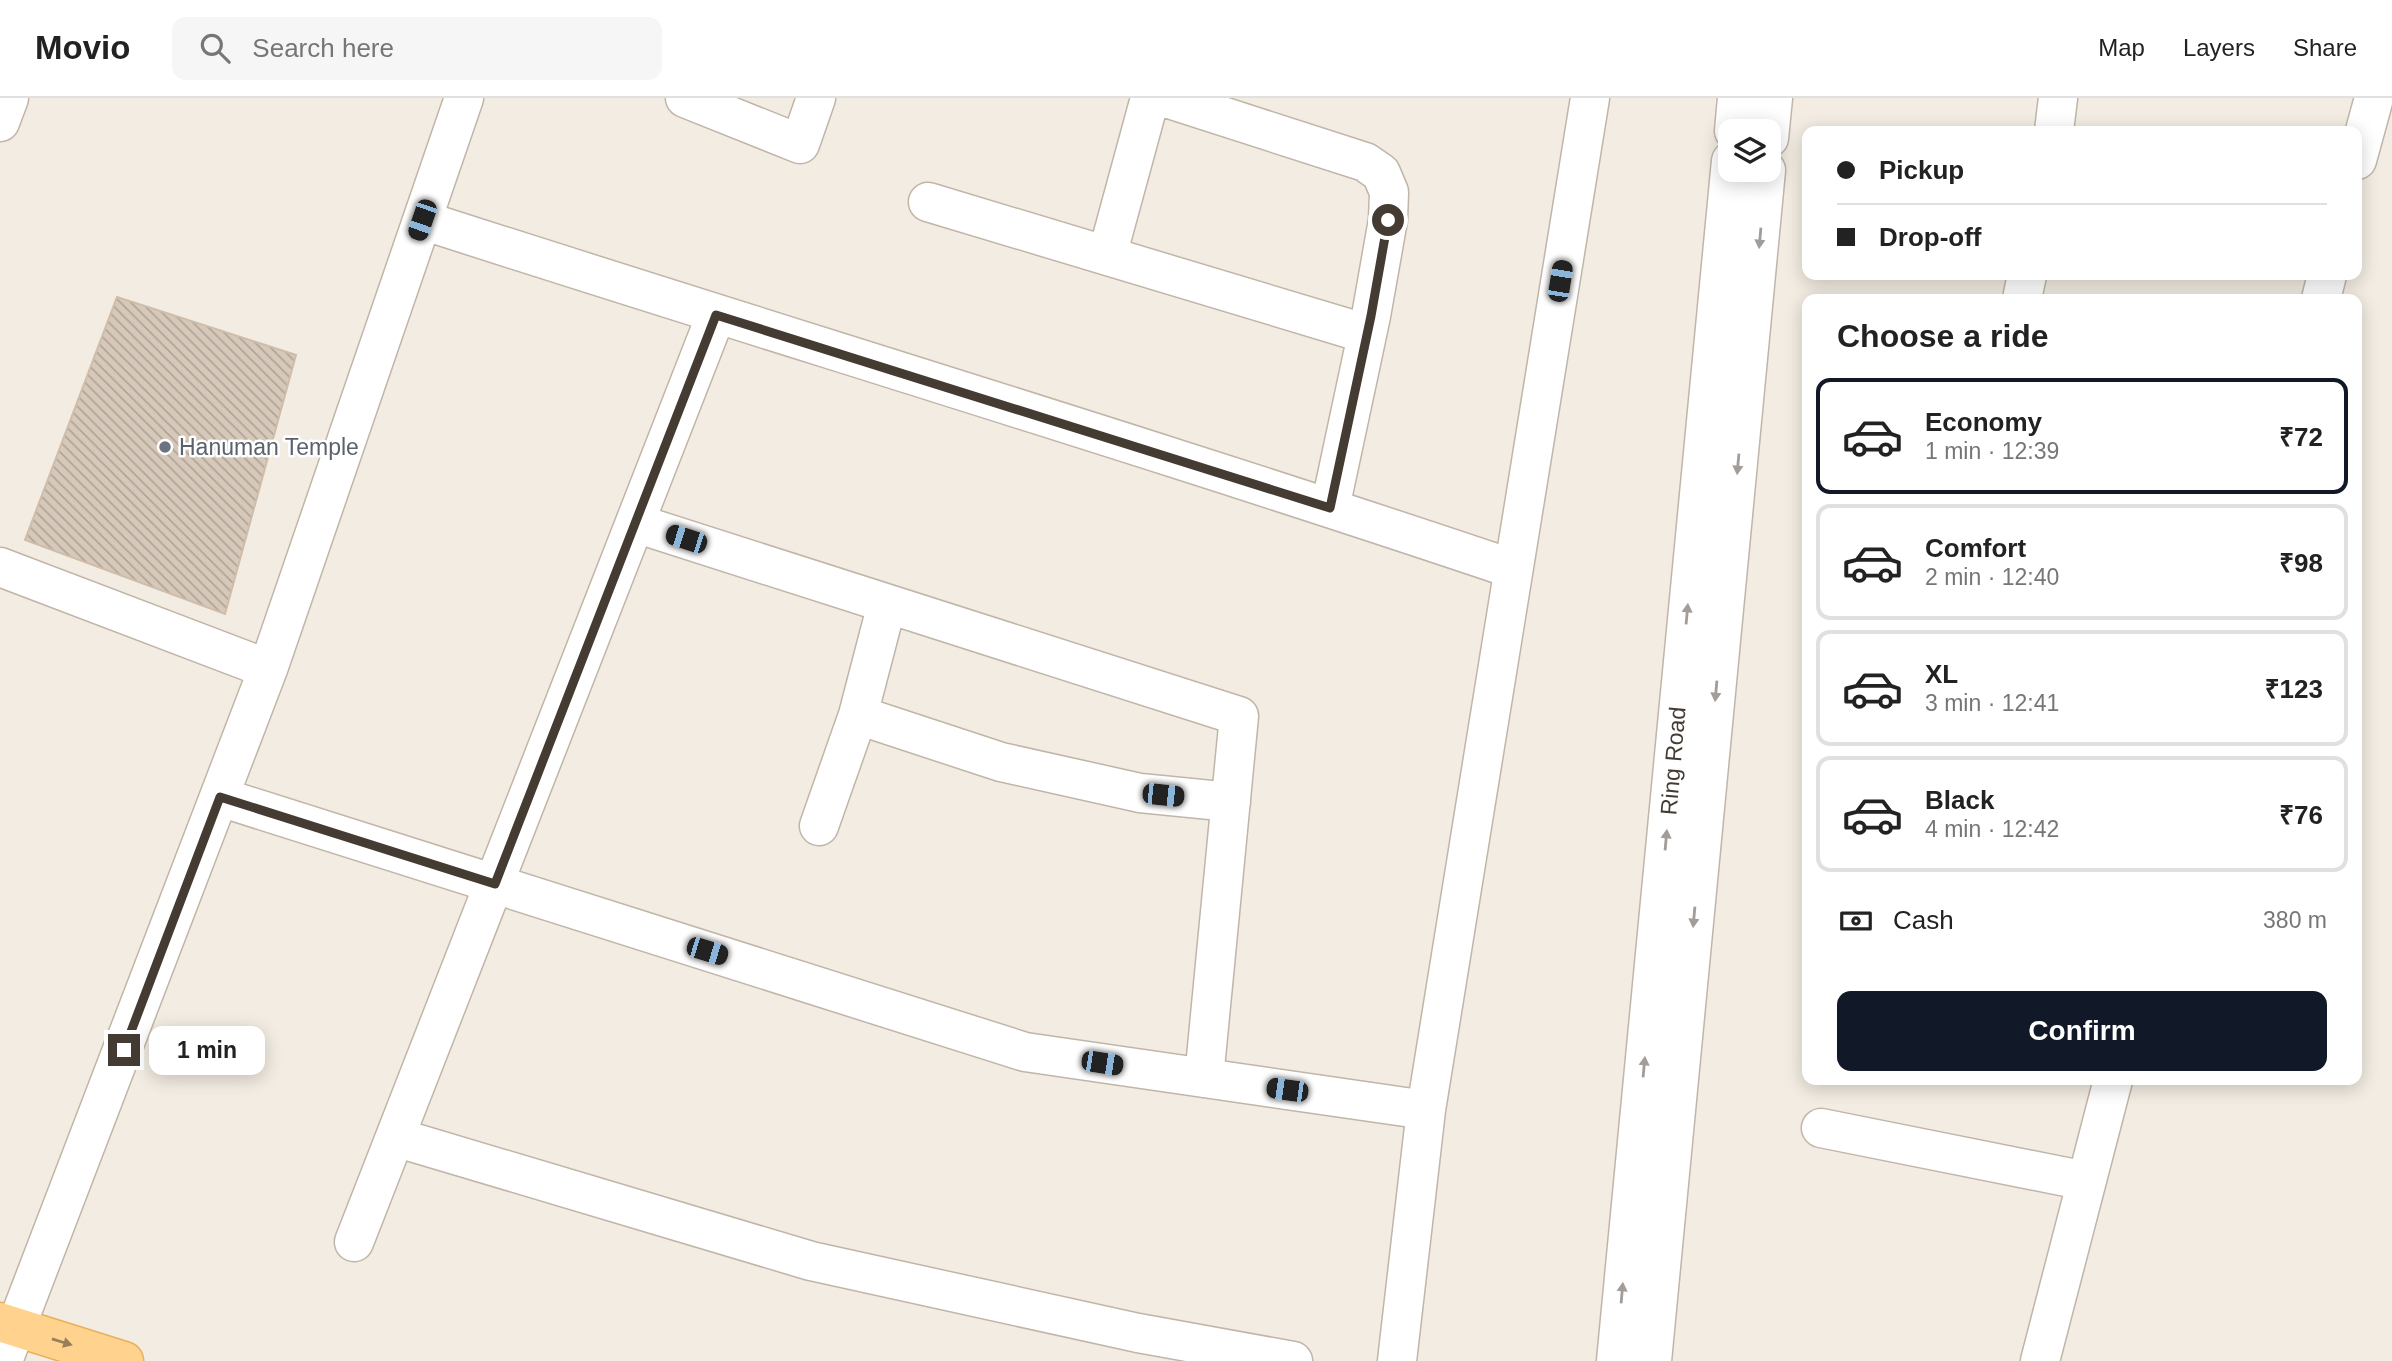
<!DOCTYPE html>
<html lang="en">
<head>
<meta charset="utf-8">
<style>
  :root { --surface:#fff; --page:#f6f6f6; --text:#222; --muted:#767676; --line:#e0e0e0; --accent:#111827 }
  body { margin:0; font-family:Arial,sans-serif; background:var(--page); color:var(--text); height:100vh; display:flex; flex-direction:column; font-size:26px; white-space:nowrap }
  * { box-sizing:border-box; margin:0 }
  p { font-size:23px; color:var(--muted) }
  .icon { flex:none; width:38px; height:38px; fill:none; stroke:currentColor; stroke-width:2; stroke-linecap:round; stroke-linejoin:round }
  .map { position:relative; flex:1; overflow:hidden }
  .side { position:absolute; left:1802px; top:196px; width:560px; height:791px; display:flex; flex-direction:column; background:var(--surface); border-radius:14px; box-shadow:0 4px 18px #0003 }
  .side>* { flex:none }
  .top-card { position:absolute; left:1802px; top:28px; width:560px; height:154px; border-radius:14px; box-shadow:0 4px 18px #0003; display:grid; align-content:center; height:154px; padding:0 35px; background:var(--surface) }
  .tools { position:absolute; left:1718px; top:21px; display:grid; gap:14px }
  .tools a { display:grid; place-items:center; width:63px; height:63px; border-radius:14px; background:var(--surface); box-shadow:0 4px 18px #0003; font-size:35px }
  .end { position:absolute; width:32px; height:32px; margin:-16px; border:9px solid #443b32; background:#fff; box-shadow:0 0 0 4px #fff }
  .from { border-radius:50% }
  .bubble { position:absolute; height:49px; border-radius:14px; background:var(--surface); box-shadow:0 4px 18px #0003; font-size:23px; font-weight:700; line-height:49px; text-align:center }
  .car { position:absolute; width:21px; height:42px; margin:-21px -10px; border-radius:9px; box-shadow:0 0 5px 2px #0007; background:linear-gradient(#222 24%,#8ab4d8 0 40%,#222 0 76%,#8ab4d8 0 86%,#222 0) }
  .top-card b { display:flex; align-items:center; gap:24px; height:66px; font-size:26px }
  .top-card b+b { border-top:2px solid var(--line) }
  .top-card i { width:18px; height:18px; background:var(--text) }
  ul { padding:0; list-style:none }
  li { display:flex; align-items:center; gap:21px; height:116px; margin:0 14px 10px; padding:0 21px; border:4px solid var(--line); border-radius:14px }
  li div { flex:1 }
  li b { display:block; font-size:26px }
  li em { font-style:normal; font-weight:700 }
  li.selected { border-color:var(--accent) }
  li>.icon { width:63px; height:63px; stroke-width:1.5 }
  h2 { padding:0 35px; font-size:32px; line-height:84px }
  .pay { display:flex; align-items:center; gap:18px; height:77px; padding:0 35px; font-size:26px }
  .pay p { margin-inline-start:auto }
  .cta { display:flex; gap:14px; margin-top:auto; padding:14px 35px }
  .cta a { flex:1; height:80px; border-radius:14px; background:var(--accent); color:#fff; font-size:28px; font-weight:700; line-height:80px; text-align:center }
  header { display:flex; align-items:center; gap:42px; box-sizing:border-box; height:98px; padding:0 35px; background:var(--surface); border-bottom:2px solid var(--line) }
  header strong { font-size:33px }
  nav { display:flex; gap:38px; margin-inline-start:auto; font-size:24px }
  .search { width:490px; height:63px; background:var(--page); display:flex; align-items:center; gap:18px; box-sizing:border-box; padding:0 24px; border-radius:14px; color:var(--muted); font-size:26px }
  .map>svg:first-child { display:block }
  .building { fill:url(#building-back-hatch); stroke:#cfbdaa; stroke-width:2 }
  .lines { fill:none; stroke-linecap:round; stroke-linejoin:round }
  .minor-casing { stroke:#c1b5a8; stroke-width:41 }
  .major-casing { stroke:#e9af59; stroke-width:41 }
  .minor { stroke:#fff; stroke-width:38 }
  .major { stroke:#ffd38e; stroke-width:38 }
  .oneway { fill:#a29d98 }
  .oneway2 { fill:#987f5b }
  .route { stroke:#443b32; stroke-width:9 }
  .worship-dot { fill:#6b7280; stroke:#fff; stroke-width:2.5 }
  .labels { text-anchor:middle; stroke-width:5; stroke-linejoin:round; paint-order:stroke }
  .worship-label { font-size:23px; fill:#5b616d; stroke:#fff; text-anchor:start }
  .street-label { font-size:23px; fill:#443b32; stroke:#fff }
</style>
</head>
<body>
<header>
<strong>Movio</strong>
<div class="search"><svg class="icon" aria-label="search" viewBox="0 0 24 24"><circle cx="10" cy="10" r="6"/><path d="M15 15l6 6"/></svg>Search here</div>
<nav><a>Map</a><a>Layers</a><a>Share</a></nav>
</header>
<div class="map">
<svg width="2392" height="1263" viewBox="0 0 2392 1263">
  <defs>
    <pattern id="building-back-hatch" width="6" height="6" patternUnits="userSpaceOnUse" patternTransform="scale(1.75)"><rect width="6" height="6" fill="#d7c9ba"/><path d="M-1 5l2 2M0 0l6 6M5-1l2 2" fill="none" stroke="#b0a498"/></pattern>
  </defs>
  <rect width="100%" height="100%" fill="#f2ece2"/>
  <!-- building -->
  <path class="building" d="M 117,199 L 296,257 L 225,516 L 25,442 Z"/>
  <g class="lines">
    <defs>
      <path id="minor" d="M 685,0 L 800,46 L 816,0
        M 1166,0 L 1365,64 L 1381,75 L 1389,94 L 1388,122 L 1371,218 L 1330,410
        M 0,24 L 9,0
        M 1734,33 L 1737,0
        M 2054,33 L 2058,0
        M 1769,40 L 1773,0
        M 2357,62 L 2374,0
        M 928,104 L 1367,236
        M 422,122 C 785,239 1151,349 1513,471
        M 1107,158 L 1150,0
        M 2022,201 L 2027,177
        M 2321,201 L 2327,177
        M 635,425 L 1239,618 L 1204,980
        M 0,469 L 268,571
        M 887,506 L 858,617 L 1001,664 L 1140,695 L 1231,704
        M 220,699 L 1025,954 L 1426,1012
        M 819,728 L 858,617
        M 1821,1030 L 2086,1083
        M 395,1039 L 811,1163 L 1138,1235 L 1293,1263
        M 354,1144 L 716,217
        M 3,1263 L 268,571 L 464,0
        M 1397,1263 L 1426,1012 L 1590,0
        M 1616,1263 L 1731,63
        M 1652,1263 L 1766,72
        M 2040,1263 L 2113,982"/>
      <path id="major" d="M 0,1224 L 124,1263"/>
    </defs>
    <!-- minor casing -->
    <use href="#minor" class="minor-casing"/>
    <!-- major casing -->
    <use href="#major" class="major-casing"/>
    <!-- minor -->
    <use href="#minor" class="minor"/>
    <!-- major -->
    <use href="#major" class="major"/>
  </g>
  <!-- one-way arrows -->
  <defs><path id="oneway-solid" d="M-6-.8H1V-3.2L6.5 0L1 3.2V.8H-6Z" transform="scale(1.75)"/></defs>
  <g class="oneway">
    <use href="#oneway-solid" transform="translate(1760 140) rotate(95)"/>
    <use href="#oneway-solid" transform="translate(1738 366) rotate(95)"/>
    <use href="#oneway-solid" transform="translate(1687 516) rotate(-85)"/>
    <use href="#oneway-solid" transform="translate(1716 593) rotate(95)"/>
    <use href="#oneway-solid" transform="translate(1666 742) rotate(-85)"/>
    <use href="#oneway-solid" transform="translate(1694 819) rotate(95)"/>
    <use href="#oneway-solid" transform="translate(1644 969) rotate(-85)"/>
    <use href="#oneway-solid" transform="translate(1622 1195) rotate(-85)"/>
  </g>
  <use class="oneway2" href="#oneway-solid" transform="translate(62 1244) rotate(17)"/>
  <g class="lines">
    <!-- route -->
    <path class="route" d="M 124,952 L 220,699 L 495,786 L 716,217 L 1330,410 L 1371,218 L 1388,122"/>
  </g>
  <!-- markers -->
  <circle class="worship-dot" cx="165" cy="349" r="7"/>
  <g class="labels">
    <!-- worship labels -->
    <g class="worship-label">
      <text x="179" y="357">Hanuman Temple</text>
    </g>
    <!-- street labels -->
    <g class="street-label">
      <text transform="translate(1673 663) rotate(-85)" y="8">Ring Road</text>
    </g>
  </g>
</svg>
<div class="tools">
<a><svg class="icon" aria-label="layers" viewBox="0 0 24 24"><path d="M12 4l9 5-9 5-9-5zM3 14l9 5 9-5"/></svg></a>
</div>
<i class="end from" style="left:1388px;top:122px"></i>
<i class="end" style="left:124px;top:952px"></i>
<div class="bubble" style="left:149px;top:928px;width:116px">1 min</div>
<i class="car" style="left:422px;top:122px;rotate:199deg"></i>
<i class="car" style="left:1560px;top:183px;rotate:9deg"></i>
<i class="car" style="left:686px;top:441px;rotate:288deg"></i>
<i class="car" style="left:1163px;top:697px;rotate:96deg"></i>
<i class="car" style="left:707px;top:853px;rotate:107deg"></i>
<i class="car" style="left:1102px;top:965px;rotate:99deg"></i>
<i class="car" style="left:1287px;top:992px;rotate:278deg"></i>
<div class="top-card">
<b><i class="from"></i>Pickup</b>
<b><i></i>Drop-off</b>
</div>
<section class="side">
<h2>Choose a ride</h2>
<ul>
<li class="selected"><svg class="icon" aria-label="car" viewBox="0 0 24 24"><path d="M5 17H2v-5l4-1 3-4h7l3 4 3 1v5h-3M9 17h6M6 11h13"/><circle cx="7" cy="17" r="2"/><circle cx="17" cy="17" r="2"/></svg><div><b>Economy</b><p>1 min · 12:39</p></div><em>₹72</em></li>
<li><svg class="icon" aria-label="car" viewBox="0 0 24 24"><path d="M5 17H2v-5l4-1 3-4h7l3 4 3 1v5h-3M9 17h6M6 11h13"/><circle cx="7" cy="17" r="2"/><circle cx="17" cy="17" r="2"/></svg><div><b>Comfort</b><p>2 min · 12:40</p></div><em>₹98</em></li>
<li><svg class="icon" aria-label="car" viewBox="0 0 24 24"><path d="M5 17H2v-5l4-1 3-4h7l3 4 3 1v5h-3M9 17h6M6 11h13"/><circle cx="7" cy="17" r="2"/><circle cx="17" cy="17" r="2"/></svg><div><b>XL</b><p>3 min · 12:41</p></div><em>₹123</em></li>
<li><svg class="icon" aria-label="car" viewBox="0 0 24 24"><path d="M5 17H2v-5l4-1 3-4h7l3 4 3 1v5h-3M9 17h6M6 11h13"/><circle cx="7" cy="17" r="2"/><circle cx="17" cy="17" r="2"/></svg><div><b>Black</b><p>4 min · 12:42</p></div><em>₹76</em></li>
</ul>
<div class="pay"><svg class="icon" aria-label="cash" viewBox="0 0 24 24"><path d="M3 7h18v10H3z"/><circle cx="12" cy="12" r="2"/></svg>Cash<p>380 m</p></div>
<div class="cta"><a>Confirm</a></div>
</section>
</div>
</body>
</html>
